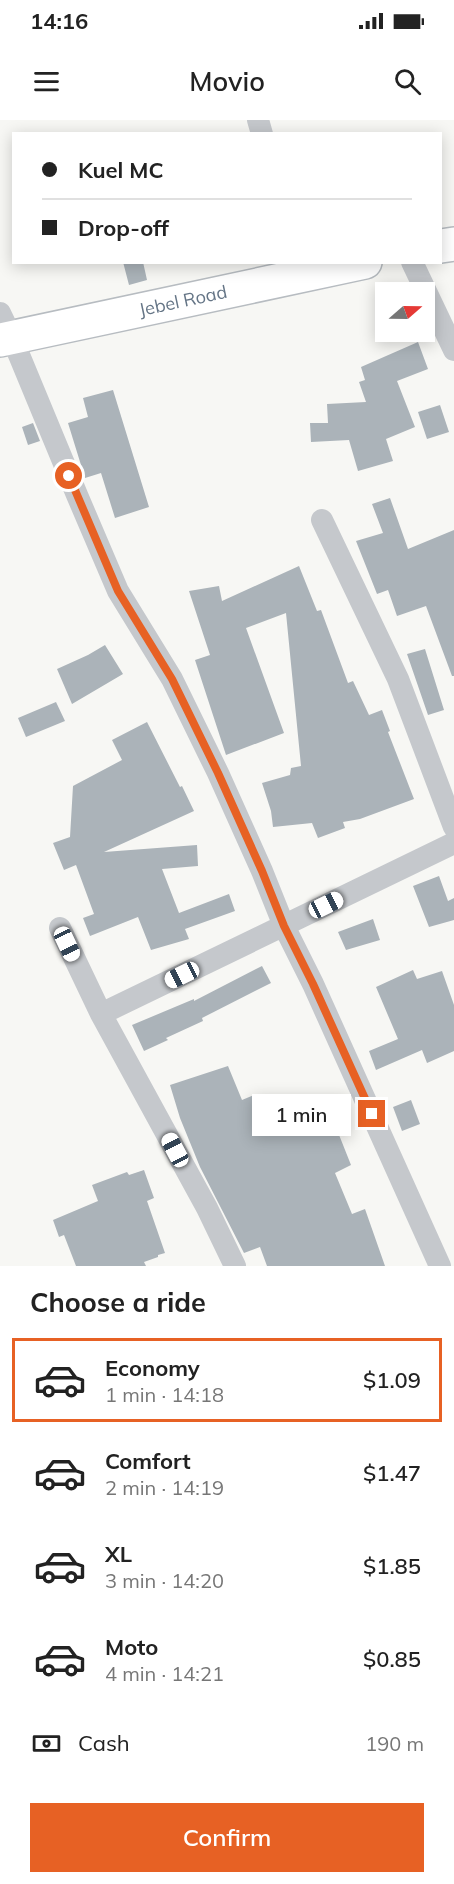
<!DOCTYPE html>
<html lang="en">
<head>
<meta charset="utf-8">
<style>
  :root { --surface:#fff; --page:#f2f2f2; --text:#222; --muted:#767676; --line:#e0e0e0; --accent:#e76124 }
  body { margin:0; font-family:Mulish,sans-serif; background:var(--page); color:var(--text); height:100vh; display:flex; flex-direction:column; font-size:22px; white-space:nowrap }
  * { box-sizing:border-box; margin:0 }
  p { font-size:20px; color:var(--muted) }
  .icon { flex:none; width:33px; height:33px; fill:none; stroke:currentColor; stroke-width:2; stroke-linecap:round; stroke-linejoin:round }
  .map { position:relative; height:1146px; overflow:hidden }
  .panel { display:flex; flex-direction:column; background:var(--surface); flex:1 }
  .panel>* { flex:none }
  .hud { position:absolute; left:12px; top:12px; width:430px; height:132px; border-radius:0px; box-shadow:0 3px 15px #0003; display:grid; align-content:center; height:132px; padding:0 30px; background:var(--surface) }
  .needle { width:39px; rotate:70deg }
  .buttons { position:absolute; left:375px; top:162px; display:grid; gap:12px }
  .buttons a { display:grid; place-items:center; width:60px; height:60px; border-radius:0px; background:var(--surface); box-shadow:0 3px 15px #0003; font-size:30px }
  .end { position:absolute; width:27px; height:27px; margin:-14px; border:8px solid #e76124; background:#fff; box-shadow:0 0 0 3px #fff }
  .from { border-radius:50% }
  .bubble { position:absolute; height:42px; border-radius:0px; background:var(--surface); box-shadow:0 3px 15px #0003; font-size:20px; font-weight:600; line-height:42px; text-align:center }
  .car { position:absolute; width:18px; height:36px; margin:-18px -9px; border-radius:8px; box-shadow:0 0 4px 2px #0007; background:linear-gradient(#fff 24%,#345 0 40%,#fff 0 76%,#345 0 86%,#fff 0) }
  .hud b { display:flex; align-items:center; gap:21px; height:57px; font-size:22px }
  .hud b+b { border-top:2px solid var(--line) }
  .hud i { width:15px; height:15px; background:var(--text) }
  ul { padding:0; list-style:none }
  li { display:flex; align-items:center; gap:18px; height:84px; margin:0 12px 9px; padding:0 18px; border:3px solid transparent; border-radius:0px }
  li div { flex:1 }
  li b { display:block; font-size:22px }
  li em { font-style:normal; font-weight:600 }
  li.on { border-color:var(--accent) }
  li>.icon { width:54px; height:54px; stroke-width:1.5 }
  h2 { padding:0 30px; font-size:27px; line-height:72px }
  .pay { display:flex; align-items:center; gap:15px; height:66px; padding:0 30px; font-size:22px }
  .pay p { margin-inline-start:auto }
  .primary-button { display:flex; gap:12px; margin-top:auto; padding:12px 30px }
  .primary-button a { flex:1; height:69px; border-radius:0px; background:var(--accent); color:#fff; font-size:24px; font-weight:600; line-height:69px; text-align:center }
  .status { display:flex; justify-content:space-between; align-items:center; height:42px; padding:0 30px; background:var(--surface); direction:ltr }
  .status svg { height:16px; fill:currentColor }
  header { display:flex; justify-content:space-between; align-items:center; height:78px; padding:0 30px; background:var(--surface); font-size:27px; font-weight:600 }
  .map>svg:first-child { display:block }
  .building { fill:#abb3b9 }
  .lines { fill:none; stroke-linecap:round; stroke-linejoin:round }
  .secondary-casing { stroke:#b7bcc1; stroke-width:36 }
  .street { stroke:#c5c8cc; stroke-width:22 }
  .secondary { stroke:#fff; stroke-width:33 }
  .route { stroke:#e76124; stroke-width:8 }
  .labels { text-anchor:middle; stroke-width:6; stroke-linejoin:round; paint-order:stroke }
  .street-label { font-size:18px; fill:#657586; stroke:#fff }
</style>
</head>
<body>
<div class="status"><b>14:16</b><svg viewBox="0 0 49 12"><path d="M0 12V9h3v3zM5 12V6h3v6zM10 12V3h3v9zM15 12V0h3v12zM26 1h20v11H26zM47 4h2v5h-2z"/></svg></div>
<header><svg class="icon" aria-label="menu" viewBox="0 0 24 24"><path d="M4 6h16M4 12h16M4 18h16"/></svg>Movio<svg class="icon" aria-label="search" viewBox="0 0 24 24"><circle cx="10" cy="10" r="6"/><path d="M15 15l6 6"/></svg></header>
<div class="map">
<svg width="454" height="1146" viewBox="0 0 454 1146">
  <rect width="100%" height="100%" fill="#f7f7f4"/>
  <!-- building -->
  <path class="building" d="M 123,142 L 143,142 L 147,160 L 129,165 Z
    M 418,222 L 428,249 L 397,261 L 415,307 L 386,319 L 393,341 L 358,351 L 349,320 L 311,322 L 310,303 L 328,303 L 327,284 L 366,282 L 359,262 L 365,260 L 361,247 Z
    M 113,270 L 149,387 L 115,398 L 101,353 L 85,358 L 68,303 L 88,297 L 83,278 Z
    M 440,285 L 449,312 L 427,319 L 418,292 Z
    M 33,303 L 40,321 L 28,325 L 22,307 Z
    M 390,378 L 408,429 L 454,410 L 454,556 L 452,556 L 426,486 L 397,496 L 388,470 L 377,474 L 356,421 L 383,413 L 372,384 Z
    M 299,446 L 317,491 L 321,490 L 348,563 L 353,561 L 369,595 L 382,590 L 390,611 L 388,612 L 414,679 L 360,699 L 343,702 L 345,708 L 318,718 L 312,703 L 273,707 L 271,691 L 262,663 L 290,655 L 291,648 L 301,646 L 286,493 L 246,508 L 284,613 L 226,635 L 195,540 L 210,535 L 189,471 L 219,466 L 222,481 Z
    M 105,525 L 123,554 L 72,584 L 57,549 L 88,535 Z
    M 425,529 L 444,590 L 428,595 L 407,534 Z
    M 56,582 L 65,601 L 26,617 L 18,598 Z
    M 147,602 L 180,667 L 182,666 L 194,691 L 104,732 L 197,725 L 198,746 L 162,749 L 179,793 L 229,774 L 235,791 L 185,809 L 189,819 L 151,830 L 138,797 L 90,816 L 83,798 L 94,794 L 76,745 L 64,750 L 53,723 L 70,717 L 73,666 L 122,640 L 112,620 Z
    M 439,756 L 448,781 L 454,778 L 454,800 L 429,807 L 413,766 Z
    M 373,799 L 380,820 L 346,830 L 338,812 Z
    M 262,846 L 271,863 L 202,898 L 203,901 L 166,918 L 168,920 L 144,931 L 132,905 L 194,879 L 194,881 Z
    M 413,850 L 417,859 L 442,851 L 454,885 L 454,931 L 427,943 L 422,930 L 376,950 L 369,931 L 398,919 L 376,867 Z
    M 228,946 L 242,980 L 254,975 L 258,984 L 274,976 L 282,994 L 324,977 L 351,1045 L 335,1053 L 352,1094 L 365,1089 L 385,1146 L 267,1146 L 260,1127 L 244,1133 L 200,1047 L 180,998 L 170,965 Z
    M 411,980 L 420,1004 L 402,1011 L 393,987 Z
    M 144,1050 L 154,1078 L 147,1081 L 165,1133 L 158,1135 L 158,1137 L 144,1142 L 146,1146 L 76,1146 L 64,1115 L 59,1117 L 53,1100 L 98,1081 L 92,1065 L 127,1052 L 129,1055 Z"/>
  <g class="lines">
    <defs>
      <path id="secondary" d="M 441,126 L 454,124
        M 0,220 L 365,142"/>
    </defs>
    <!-- secondary casing -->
    <use href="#secondary" class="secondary-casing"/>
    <!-- street -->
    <path class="street" d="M 258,0 L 262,14
      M 412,142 L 454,230
      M 0,193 L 12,218 L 77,375 L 118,471 L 172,559 L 218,653 L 262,751 L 284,806 L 313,864 L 440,1146
      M 322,400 L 398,559 L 454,707
      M 60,808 L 101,894 L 454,723
      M 101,894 L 207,1088 L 235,1146"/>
    <!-- secondary -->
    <use href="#secondary" class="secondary"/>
  </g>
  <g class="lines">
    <!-- route -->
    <path class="route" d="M 69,356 L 118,471 L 172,559 L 218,653 L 262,751 L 284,806 L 313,864 L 372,994"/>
  </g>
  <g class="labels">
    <!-- street labels -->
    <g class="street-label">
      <text transform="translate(183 181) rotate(-12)" y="6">Jebel Road</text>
    </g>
  </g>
</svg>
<div class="buttons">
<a><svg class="needle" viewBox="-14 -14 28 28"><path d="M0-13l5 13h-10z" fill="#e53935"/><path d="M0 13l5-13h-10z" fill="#767676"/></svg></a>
</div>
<i class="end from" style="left:69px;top:356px"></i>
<i class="end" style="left:372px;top:994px"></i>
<div class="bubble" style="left:252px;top:974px;width:99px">1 min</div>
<i class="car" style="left:326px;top:785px;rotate:64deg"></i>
<i class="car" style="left:67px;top:824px;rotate:155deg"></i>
<i class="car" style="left:182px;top:855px;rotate:244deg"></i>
<i class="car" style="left:175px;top:1030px;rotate:332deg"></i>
<div class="hud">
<b><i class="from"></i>Kuel MC</b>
<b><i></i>Drop-off</b>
</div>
</div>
<section class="panel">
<h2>Choose a ride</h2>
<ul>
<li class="on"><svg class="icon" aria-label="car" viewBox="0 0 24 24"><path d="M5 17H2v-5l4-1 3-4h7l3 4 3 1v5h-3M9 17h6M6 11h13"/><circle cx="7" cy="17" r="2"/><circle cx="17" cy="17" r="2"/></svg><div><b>Economy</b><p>1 min · 14:18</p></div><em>$1.09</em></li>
<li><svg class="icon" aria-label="car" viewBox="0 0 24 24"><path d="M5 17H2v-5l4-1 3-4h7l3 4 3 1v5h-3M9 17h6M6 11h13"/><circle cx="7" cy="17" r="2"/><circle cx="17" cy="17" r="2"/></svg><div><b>Comfort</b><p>2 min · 14:19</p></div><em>$1.47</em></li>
<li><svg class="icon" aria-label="car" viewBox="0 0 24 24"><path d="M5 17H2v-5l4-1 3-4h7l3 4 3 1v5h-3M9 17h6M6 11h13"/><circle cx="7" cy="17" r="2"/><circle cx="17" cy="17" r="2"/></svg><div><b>XL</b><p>3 min · 14:20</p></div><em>$1.85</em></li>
<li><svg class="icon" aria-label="car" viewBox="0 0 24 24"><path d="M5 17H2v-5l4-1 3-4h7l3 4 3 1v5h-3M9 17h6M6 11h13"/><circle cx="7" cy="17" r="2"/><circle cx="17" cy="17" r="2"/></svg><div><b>Moto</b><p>4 min · 14:21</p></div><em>$0.85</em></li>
</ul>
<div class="pay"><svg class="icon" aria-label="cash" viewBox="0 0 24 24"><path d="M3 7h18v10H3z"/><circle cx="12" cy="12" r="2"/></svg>Cash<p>190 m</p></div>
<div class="primary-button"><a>Confirm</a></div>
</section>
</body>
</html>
